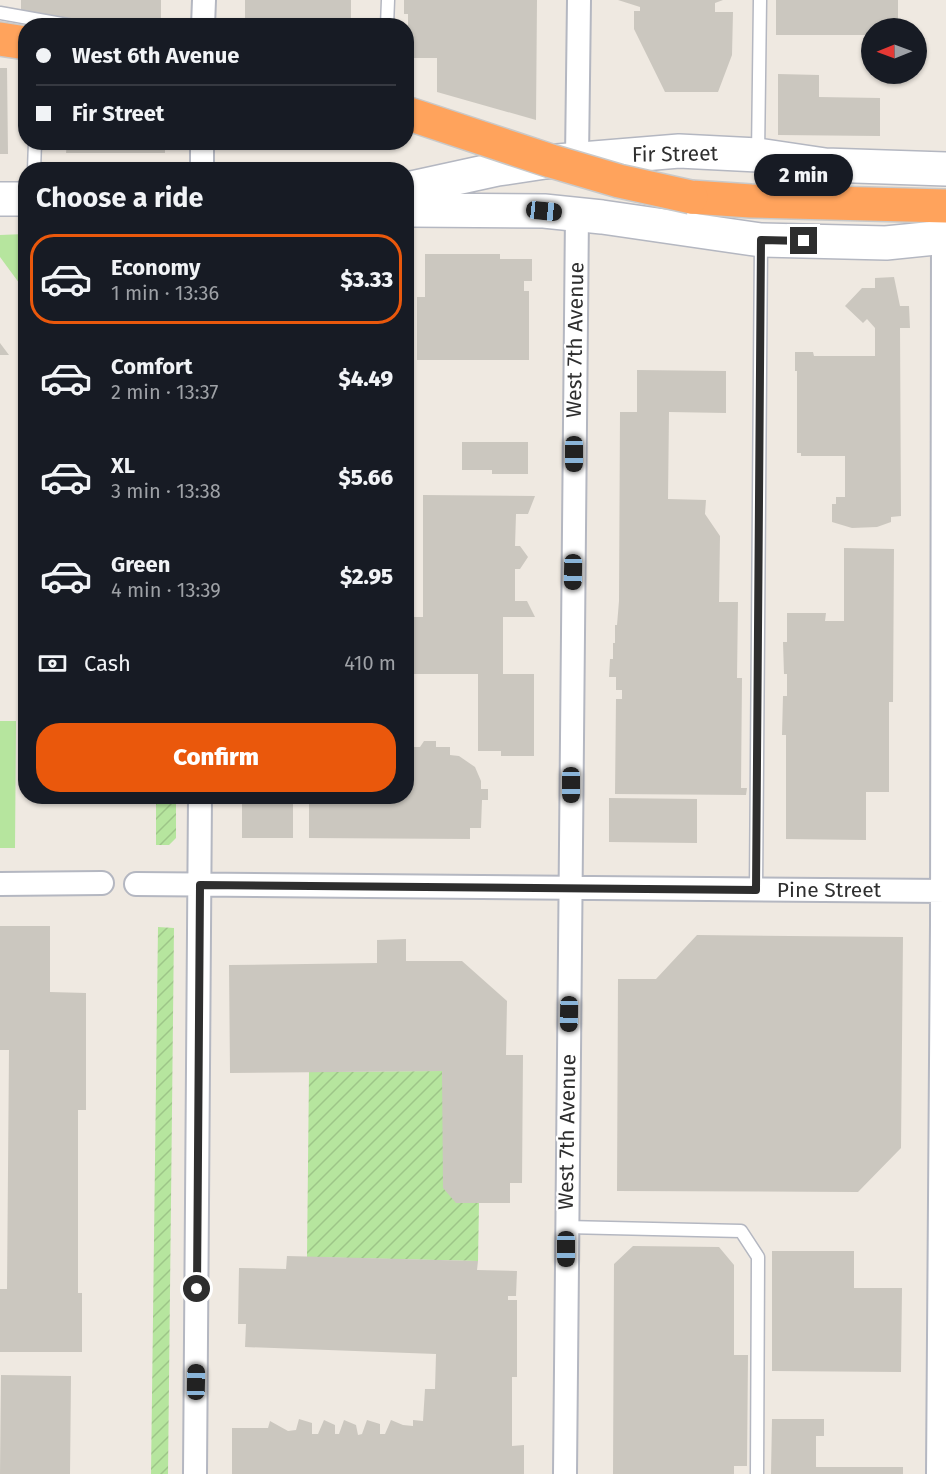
<!DOCTYPE html>
<html lang="en">
<head>
<meta charset="utf-8">
<style>
  :root { --surface:#171b24; --page:#242831; --text:#f1f3f6; --muted:#9ea1a6; --line:#363941; --accent:#ea580c }
  body { margin:0; font-family:"Fira Sans",sans-serif; background:var(--page); color:var(--text); height:100vh; display:flex; flex-direction:column; font-size:22px; white-space:nowrap }
  * { box-sizing:border-box; margin:0 }
  p { font-size:20px; color:var(--muted) }
  .icon { flex:none; width:33px; height:33px; fill:none; stroke:currentColor; stroke-width:2; stroke-linecap:round; stroke-linejoin:round }
  .map { position:relative; flex:1; overflow:hidden }
  .drawer { position:absolute; left:18px; top:162px; width:396px; height:642px; display:flex; flex-direction:column; background:var(--surface); border-radius:24px; box-shadow:0 2px 4px #0004 }
  .drawer>* { flex:none }
  .hud { position:absolute; left:18px; top:18px; width:396px; height:132px; border-radius:24px; box-shadow:0 2px 4px #0004; display:grid; align-content:center; height:132px; padding:0 18px; background:var(--surface) }
  .needle { width:39px; rotate:269deg }
  .fabs { position:absolute; left:861px; top:18px; display:grid; gap:12px }
  .fabs a { display:grid; place-items:center; width:66px; height:66px; border-radius:50%; background:var(--surface); box-shadow:0 2px 4px #0004; font-size:30px }
  .end { position:absolute; width:27px; height:27px; margin:-14px; border:8px solid #2e2e2e; background:#fff; box-shadow:0 0 0 3px #fff }
  .from { border-radius:50% }
  .bubble { position:absolute; height:42px; border-radius:21px; background:var(--surface); box-shadow:0 2px 4px #0004; font-size:20px; font-weight:800; line-height:42px; text-align:center }
  .car { position:absolute; width:18px; height:36px; margin:-18px -9px; border-radius:8px; box-shadow:0 0 4px 2px #0007; background:linear-gradient(#222 24%,#8ab4d8 0 40%,#222 0 76%,#8ab4d8 0 86%,#222 0) }
  .hud b { display:flex; align-items:center; gap:21px; height:57px; font-size:22px }
  .hud b+b { border-top:2px solid var(--line) }
  .hud i { width:15px; height:15px; background:var(--text) }
  ul { padding:0; list-style:none }
  li { display:flex; align-items:center; gap:18px; height:90px; margin:0 12px 9px; padding:0 6px; border:3px solid transparent; border-radius:24px }
  li div { flex:1 }
  li b { display:block; font-size:22px }
  li em { font-style:normal; font-weight:800 }
  li.current { border-color:var(--accent) }
  li>.icon { width:54px; height:54px; stroke-width:1.5 }
  h2 { padding:0 18px; font-size:27px; line-height:72px }
  .pay { display:flex; align-items:center; gap:15px; height:66px; padding:0 18px; font-size:22px }
  .pay p { margin-inline-start:auto }
  .cta { display:flex; gap:12px; margin-top:auto; padding:12px 18px }
  .cta a { flex:1; height:69px; border-radius:24px; background:var(--accent); color:#fff; font-size:24px; font-weight:800; line-height:69px; text-align:center }
  .map>svg:first-child { display:block }
  .park { fill:#b6e59e }
  .garden { fill:url(#garden-furrows) }
  .building { fill:#cbc7bf }
  .lines { fill:none; stroke-linecap:round; stroke-linejoin:round }
  .lane-casing { stroke:#b4b7c1; stroke-width:15 }
  .street-casing { stroke:#b4b7c1; stroke-width:26 }
  .secondary-casing { stroke:#b4b7c1; stroke-width:36 }
  .highway-casing { stroke:#c9c9c9; stroke-width:36 }
  .lane { stroke:#fff; stroke-width:12 }
  .street { stroke:#fff; stroke-width:22 }
  .secondary { stroke:#fff; stroke-width:33 }
  .highway { stroke:#ffa35c; stroke-width:33 }
  .highway-bridge-casing { stroke:#c9c9c9; stroke-width:36; stroke-linecap:butt }
  .highway-bridge { stroke:#ffa35c; stroke-width:33 }
  .route { stroke:#2e2e2e; stroke-width:8 }
  .labels { text-anchor:middle; stroke-width:4.5; stroke-linejoin:round; paint-order:stroke }
  .street-label { font-size:21px; fill:#2e2e2e; stroke:#fff }
</style>
</head>
<body>
<div class="map">
<svg width="946" height="1474" viewBox="0 0 946 1474">
  <defs>
    <pattern id="garden-furrows" width="10" height="10" patternUnits="userSpaceOnUse" patternTransform="scale(1.5)"><rect width="10" height="10" fill="#b6e59e"/><path d="M-1 1l2-2M0 10L10 0M9 11l2-2" fill="none" stroke="#9dc588"/></pattern>
  </defs>
  <rect width="100%" height="100%" fill="#efe9e1"/>
  <!-- park -->
  <path class="park" d="M 25,234 L 26,234 L 25,291 L 0,257 L 0,235 Z
    M 0,721 L 16,721 L 15,848 L 0,848 Z"/>
  <!-- garden -->
  <path class="garden" d="M 156,797 L 176,797 L 176,838 L 169,845 L 156,845 Z
    M 158,927 L 174,928 L 168,1474 L 151,1474 Z
    M 442,1071 L 456,1203 L 479,1203 L 478,1261 L 307,1257 L 309,1072 Z"/>
  <!-- building -->
  <path class="building" d="M 21,0 L 161,0 L 161,26 L 105,26 L 21,13 Z
    M 245,0 L 351,0 L 351,26 L 245,26 Z
    M 404,0 L 537,0 L 536,120 L 437,92 L 437,58 L 408,58 L 408,14 L 404,14 Z
    M 618,0 L 723,0 L 715,3 L 715,12 L 733,12 L 732,55 L 718,92 L 665,92 L 634,29 L 634,11 L 640,11 L 640,7 Z
    M 776,0 L 898,0 L 898,28 L 872,28 L 872,35 L 776,35 Z
    M 0,68 L 7,68 L 8,154 L 0,154 Z
    M 778,74 L 819,75 L 819,97 L 880,98 L 880,136 L 778,135 Z
    M 67,142 L 165,142 L 165,153 L 66,153 Z
    M 425,254 L 500,254 L 500,259 L 532,259 L 532,281 L 524,281 L 524,291 L 529,291 L 529,360 L 417,360 L 417,297 L 425,297 Z
    M 894,277 L 900,306 L 909,306 L 910,328 L 900,328 L 901,516 L 891,517 L 891,522 L 877,527 L 852,528 L 832,522 L 832,504 L 836,504 L 836,497 L 845,497 L 845,456 L 801,456 L 801,453 L 797,453 L 797,371 L 795,371 L 795,352 L 813,352 L 814,356 L 875,356 L 875,328 L 867,319 L 863,323 L 845,306 L 862,288 L 875,288 L 875,278 Z
    M 0,343 L 9,355 L 0,355 Z
    M 637,370 L 726,371 L 726,413 L 669,412 L 668,499 L 706,500 L 705,514 L 720,536 L 719,602 L 738,602 L 737,678 L 742,678 L 741,788 L 747,788 L 746,795 L 615,794 L 616,699 L 622,699 L 622,690 L 616,690 L 616,677 L 609,677 L 610,659 L 613,659 L 613,643 L 615,643 L 615,625 L 617,625 L 619,601 L 620,412 L 637,412 Z
    M 462,442 L 528,442 L 528,474 L 492,474 L 492,470 L 462,470 Z
    M 423,495 L 535,496 L 528,514 L 516,514 L 515,546 L 520,546 L 528,557 L 520,569 L 515,569 L 515,601 L 527,601 L 535,617 L 503,617 L 503,674 L 534,674 L 534,756 L 501,756 L 501,751 L 478,751 L 478,674 L 406,674 L 406,617 L 423,617 Z
    M 844,548 L 894,549 L 893,702 L 889,702 L 889,792 L 866,792 L 866,840 L 786,839 L 786,735 L 782,735 L 783,696 L 787,696 L 787,674 L 784,674 L 783,642 L 787,642 L 787,613 L 826,613 L 825,621 L 844,621 Z
    M 424,741 L 436,741 L 436,747 L 450,747 L 450,755 L 459,756 L 475,767 L 481,781 L 481,789 L 488,789 L 488,800 L 482,800 L 481,828 L 470,828 L 470,839 L 309,838 L 309,799 L 303,799 L 303,796 L 406,796 L 406,747 L 420,747 Z
    M 242,796 L 293,796 L 293,838 L 242,838 Z
    M 609,798 L 697,799 L 697,843 L 609,842 Z
    M 0,926 L 50,926 L 50,992 L 86,993 L 86,1110 L 78,1110 L 78,1293 L 82,1293 L 82,1352 L 0,1352 L 0,1289 L 7,1289 L 9,1050 L 0,1050 Z
    M 697,935 L 903,937 L 901,1148 L 858,1192 L 617,1191 L 618,979 L 656,979 Z
    M 406,939 L 406,961 L 462,961 L 507,1001 L 506,1055 L 523,1055 L 522,1183 L 510,1183 L 510,1203 L 456,1203 L 443,1188 L 442,1071 L 230,1073 L 229,965 L 377,963 L 377,940 Z
    M 633,1246 L 719,1247 L 734,1265 L 734,1355 L 748,1355 L 747,1466 L 734,1466 L 734,1474 L 613,1474 L 614,1264 Z
    M 772,1251 L 854,1251 L 854,1288 L 902,1288 L 901,1372 L 772,1371 Z
    M 287,1256 L 478,1261 L 477,1270 L 517,1271 L 516,1296 L 508,1296 L 508,1300 L 517,1300 L 517,1377 L 512,1377 L 512,1446 L 524,1445 L 524,1474 L 232,1474 L 232,1428 L 268,1428 L 270,1421 L 288,1431 L 296,1430 L 299,1419 L 312,1423 L 312,1434 L 318,1434 L 324,1420 L 335,1425 L 335,1434 L 339,1434 L 344,1420 L 356,1425 L 358,1435 L 362,1434 L 367,1420 L 380,1424 L 380,1434 L 385,1434 L 391,1420 L 403,1425 L 413,1426 L 413,1420 L 423,1421 L 425,1389 L 435,1389 L 436,1354 L 245,1347 L 246,1324 L 238,1324 L 239,1268 L 286,1269 Z
    M 1,1375 L 71,1376 L 70,1474 L 0,1474 Z
    M 772,1419 L 824,1419 L 824,1436 L 816,1436 L 816,1467 L 903,1467 L 903,1474 L 771,1474 Z"/>
  <g class="lines">
    <defs>
      <path id="lane" d="M 0,13 L 73,26
        M 387,26 L 388,0
        M 758,155 L 760,0
        M 34,170 L 35,142
        M 756,890 L 761,240
        M 566,1227 L 741,1231 L 758,1257 L 757,1474"/>
      <path id="street" d="M 203,26 L 204,0
        M 577,158 L 579,0
        M 202,170 L 202,142
        M 0,884 L 102,883
        M 136,884 L 946,891
        M 195,1474 L 200,796
        M 565,1474 L 577,214
        M 938,1474 L 942,924 L 943,237"/>
      <path id="secondary" d="M 406,191 L 411,188 L 498,169 L 545,162 L 679,151 L 758,155 L 825,165 L 946,169
        M 0,199 L 26,199
        M 406,208 L 411,210 L 544,211 L 602,217 L 761,240 L 886,243 L 946,237"/>
      <path id="highway" d="M 0,39 L 26,43
        M 691,197 L 751,201 L 946,206"/>
    </defs>
    <!-- lane casing -->
    <use href="#lane" class="lane-casing"/>
    <!-- street casing -->
    <use href="#street" class="street-casing"/>
    <!-- secondary casing -->
    <use href="#secondary" class="secondary-casing"/>
    <!-- highway casing -->
    <use href="#highway" class="highway-casing"/>
    <!-- lane -->
    <use href="#lane" class="lane"/>
    <!-- street -->
    <use href="#street" class="street"/>
    <!-- secondary -->
    <use href="#secondary" class="secondary"/>
    <!-- highway -->
    <use href="#highway" class="highway"/>
    <defs>
      <path id="highway-bridge" d="M 406,113 L 551,161 L 619,181 L 691,197"/>
    </defs>
    <!-- highway-bridge casing -->
    <use href="#highway-bridge" class="highway-bridge-casing"/>
    <!-- highway-bridge -->
    <use href="#highway-bridge" class="highway-bridge"/>
  </g>
  <g class="lines">
    <!-- route -->
    <path class="route" d="M 197,1289 L 200,885 L 756,890 L 761,240 L 804,241"/>
  </g>
  <g class="labels">
    <!-- street labels -->
    <g class="street-label">
      <text transform="translate(675 154) rotate(-1)" y="7">Fir Street</text>
      <text transform="translate(575 340) rotate(-89)" y="7">West 7th Avenue</text>
      <text x="829" y="897">Pine Street</text>
      <text transform="translate(567 1132) rotate(-89)" y="7">West 7th Avenue</text>
    </g>
  </g>
</svg>
<div class="fabs">
<a><svg class="needle" viewBox="-14 -14 28 28"><path d="M0-13l5 13h-10z" fill="#e53935"/><path d="M0 13l5-13h-10z" fill="#9ea1a6"/></svg></a>
</div>
<i class="end from" style="left:197px;top:1289px"></i>
<i class="end" style="left:804px;top:241px"></i>
<div class="bubble" style="left:754px;top:154px;width:99px">2 min</div>
<i class="car" style="left:544px;top:211px;rotate:96deg"></i>
<i class="car" style="left:574px;top:454px;rotate:180deg"></i>
<i class="car" style="left:573px;top:572px;rotate:181deg"></i>
<i class="car" style="left:571px;top:785px;rotate:180deg"></i>
<i class="car" style="left:569px;top:1014px;rotate:181deg"></i>
<i class="car" style="left:566px;top:1249px;rotate:180deg"></i>
<i class="car" style="left:196px;top:1382px;rotate:1deg"></i>
<div class="hud">
<b><i class="from"></i>West 6th Avenue</b>
<b><i></i>Fir Street</b>
</div>
<section class="drawer">
<h2>Choose a ride</h2>
<ul>
<li class="current"><svg class="icon" aria-label="car" viewBox="0 0 24 24"><path d="M5 17H2v-5l4-1 3-4h7l3 4 3 1v5h-3M9 17h6M6 11h13"/><circle cx="7" cy="17" r="2"/><circle cx="17" cy="17" r="2"/></svg><div><b>Economy</b><p>1 min · 13:36</p></div><em>$3.33</em></li>
<li><svg class="icon" aria-label="car" viewBox="0 0 24 24"><path d="M5 17H2v-5l4-1 3-4h7l3 4 3 1v5h-3M9 17h6M6 11h13"/><circle cx="7" cy="17" r="2"/><circle cx="17" cy="17" r="2"/></svg><div><b>Comfort</b><p>2 min · 13:37</p></div><em>$4.49</em></li>
<li><svg class="icon" aria-label="car" viewBox="0 0 24 24"><path d="M5 17H2v-5l4-1 3-4h7l3 4 3 1v5h-3M9 17h6M6 11h13"/><circle cx="7" cy="17" r="2"/><circle cx="17" cy="17" r="2"/></svg><div><b>XL</b><p>3 min · 13:38</p></div><em>$5.66</em></li>
<li><svg class="icon" aria-label="car" viewBox="0 0 24 24"><path d="M5 17H2v-5l4-1 3-4h7l3 4 3 1v5h-3M9 17h6M6 11h13"/><circle cx="7" cy="17" r="2"/><circle cx="17" cy="17" r="2"/></svg><div><b>Green</b><p>4 min · 13:39</p></div><em>$2.95</em></li>
</ul>
<div class="pay"><svg class="icon" aria-label="cash" viewBox="0 0 24 24"><path d="M3 7h18v10H3z"/><circle cx="12" cy="12" r="2"/></svg>Cash<p>410 m</p></div>
<div class="cta"><a>Confirm</a></div>
</section>
</div>
</body>
</html>
